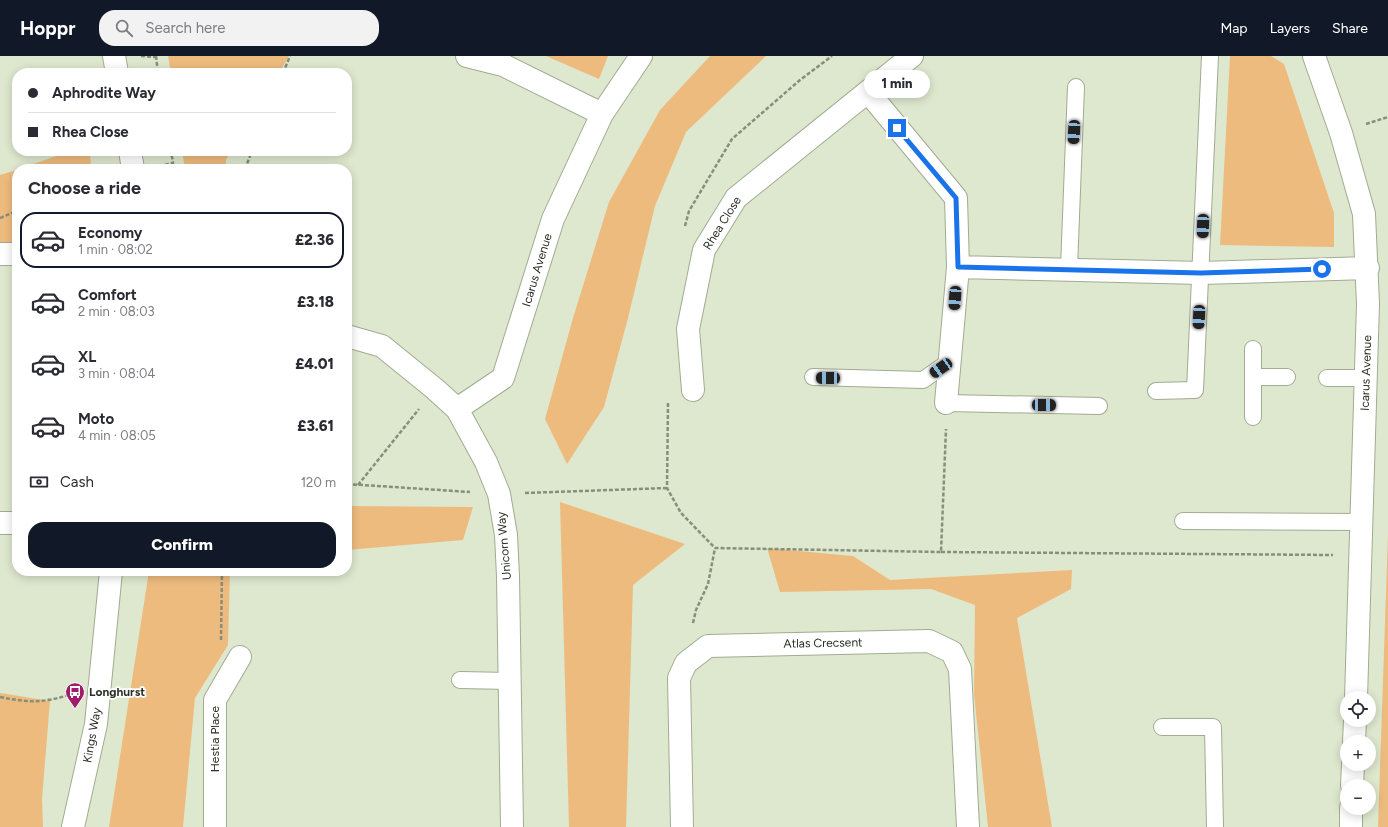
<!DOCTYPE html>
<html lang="en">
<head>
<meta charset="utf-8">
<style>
  :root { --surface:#fff; --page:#f2f2f3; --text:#2b2b33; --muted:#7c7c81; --line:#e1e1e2; --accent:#111827 }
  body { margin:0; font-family:Figtree,sans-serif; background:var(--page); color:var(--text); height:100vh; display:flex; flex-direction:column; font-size:15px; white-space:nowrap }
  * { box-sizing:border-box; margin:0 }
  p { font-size:13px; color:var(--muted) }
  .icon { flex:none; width:22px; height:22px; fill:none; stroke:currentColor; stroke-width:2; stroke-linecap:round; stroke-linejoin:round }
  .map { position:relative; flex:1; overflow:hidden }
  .panel { position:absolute; left:12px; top:108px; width:340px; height:412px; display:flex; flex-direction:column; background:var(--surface); border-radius:16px; box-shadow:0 2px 10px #0003 }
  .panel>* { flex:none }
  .guide { position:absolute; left:12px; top:12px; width:340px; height:88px; border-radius:16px; box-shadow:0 2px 10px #0003; display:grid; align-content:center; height:88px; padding:0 16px; background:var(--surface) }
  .controls { position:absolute; left:1340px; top:635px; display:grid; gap:8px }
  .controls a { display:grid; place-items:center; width:36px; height:36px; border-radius:50%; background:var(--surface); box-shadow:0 2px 10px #0003; font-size:20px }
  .end { position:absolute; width:18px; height:18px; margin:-9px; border:5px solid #1a73e8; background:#fff; box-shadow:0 0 0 2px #fff }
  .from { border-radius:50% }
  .bubble { position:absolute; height:28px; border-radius:14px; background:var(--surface); box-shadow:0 2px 10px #0003; font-size:13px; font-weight:800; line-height:28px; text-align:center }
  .car { position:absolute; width:12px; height:24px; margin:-12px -6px; border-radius:5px; box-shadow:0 0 3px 1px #0007; background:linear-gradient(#222 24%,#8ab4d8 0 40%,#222 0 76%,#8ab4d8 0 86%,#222 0) }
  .guide b { display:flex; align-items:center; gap:14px; height:38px; font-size:15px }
  .guide b+b { border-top:1px solid var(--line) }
  .guide i { width:10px; height:10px; background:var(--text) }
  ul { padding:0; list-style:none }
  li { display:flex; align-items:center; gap:12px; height:56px; margin:0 8px 6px; padding:0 8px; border:2px solid transparent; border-radius:16px }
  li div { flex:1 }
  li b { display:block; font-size:15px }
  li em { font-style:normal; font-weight:800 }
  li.selected { border-color:var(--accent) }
  li>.icon { width:36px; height:36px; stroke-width:1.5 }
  h2 { padding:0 16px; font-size:18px; line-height:48px }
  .pay { display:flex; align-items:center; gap:10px; height:44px; padding:0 16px; font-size:15px }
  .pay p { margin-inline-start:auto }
  .button { display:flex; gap:8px; margin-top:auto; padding:8px 16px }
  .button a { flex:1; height:46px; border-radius:16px; background:var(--accent); color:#fff; font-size:16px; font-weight:800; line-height:46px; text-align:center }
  header { display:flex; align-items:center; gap:24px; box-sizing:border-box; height:56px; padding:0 20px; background:var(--accent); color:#fff }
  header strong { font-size:19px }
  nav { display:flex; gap:22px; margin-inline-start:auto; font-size:14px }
  .search { width:280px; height:36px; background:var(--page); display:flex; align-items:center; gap:10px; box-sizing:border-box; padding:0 14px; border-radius:16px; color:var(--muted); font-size:15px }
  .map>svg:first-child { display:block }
  .green { fill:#eebb7e }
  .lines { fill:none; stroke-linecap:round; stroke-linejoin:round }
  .lane-casing { stroke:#a1ab92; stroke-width:18 }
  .street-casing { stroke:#a1ab92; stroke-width:24 }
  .secondary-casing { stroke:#a1ab92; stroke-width:24 }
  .path { stroke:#878e7c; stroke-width:2.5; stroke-dasharray:4 2; stroke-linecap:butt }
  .lane { stroke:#fff; stroke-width:16 }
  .street { stroke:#fff; stroke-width:22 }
  .secondary { stroke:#fff; stroke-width:22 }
  .route { stroke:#1a73e8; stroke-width:5 }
  .labels { text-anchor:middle; stroke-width:3.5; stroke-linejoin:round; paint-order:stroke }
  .street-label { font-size:12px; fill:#2b2f25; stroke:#fff }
  .poi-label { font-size:12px; font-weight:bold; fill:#2b2f25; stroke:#fff; text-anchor:start }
</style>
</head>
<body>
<header>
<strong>Hoppr</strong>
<div class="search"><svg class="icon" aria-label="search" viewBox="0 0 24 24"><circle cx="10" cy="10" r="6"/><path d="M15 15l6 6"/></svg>Search here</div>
<nav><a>Map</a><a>Layers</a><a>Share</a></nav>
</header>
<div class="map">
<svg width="1388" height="771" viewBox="0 0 1388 771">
  <rect width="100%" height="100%" fill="#dee8ce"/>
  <!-- green -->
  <path class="green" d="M 168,0 L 289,0 L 279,17 L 171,17 Z
    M 546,0 L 608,0 L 599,23 Z
    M 710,0 L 766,0 L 686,76 L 655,150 L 628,262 L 604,351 L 567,408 L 545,363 L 573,262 L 609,146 L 660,54 Z
    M 1230,0 L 1271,0 L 1284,8 L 1334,157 L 1334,191 L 1220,189 Z
    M 71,95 L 90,95 L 91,113 L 19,113 Z
    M 182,95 L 231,95 L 226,104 L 226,113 L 185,113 Z
    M 17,114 L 17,190 L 0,191 L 0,119 Z
    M 560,446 L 685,488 L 633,529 L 626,771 L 569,771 Z
    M 347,450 L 473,451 L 463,484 L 347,494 Z
    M 1388,478 L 1388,771 L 1378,771 Z
    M 767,492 L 853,500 L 890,524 L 1072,514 L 1071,533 L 1017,562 L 1052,771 L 988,771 L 974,638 L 975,549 L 931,533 L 780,536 Z
    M 149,515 L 230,515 L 228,589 L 195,642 L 183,771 L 109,771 Z
    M 0,637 L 50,645 L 42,743 L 43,771 L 0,771 Z"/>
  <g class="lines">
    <defs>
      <path id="lane" d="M 1069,212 L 1076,31
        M 813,321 L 923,324 L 950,305
        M 1253,321 L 1287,321
        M 1327,322 L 1367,322
        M 1156,335 L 1195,334 L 1210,0
        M 946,347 L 1099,350
        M 1253,361 L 1253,293
        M 1183,465 L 1361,466
        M 460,624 L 509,625
        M 1162,671 L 1213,671 L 1215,771"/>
      <path id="street" d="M 467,0 L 503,9 L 602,58
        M 1314,0 L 1341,77 L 1364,158 L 1368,248 L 1356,642
        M 868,36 L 956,142 L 958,211
        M 0,198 L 17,198
        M 347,280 L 382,290 L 435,333 L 457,353 L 486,406 L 499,438 L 506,479 L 508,520 L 512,771
        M 693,334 L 688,273 L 704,194 L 736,142 L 912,0
        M 946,347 L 958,211 L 1201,217 L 1368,212
        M 457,353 L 503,322 L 553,163 L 602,58 L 641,0
        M 0,467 L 17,467
        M 1354,686 L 1355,664
        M 1352,730 L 1353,708
        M 215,771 L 215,644 L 240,601
        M 682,771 L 679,622 L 686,607 L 708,590 L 929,585 L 952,596 L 960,613 L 968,771
        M 1351,771 L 1351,752"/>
      <path id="secondary" d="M 114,0 L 117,17
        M 130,95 L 133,113
        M 73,771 L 96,668 L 111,515"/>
    </defs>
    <!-- lane casing -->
    <use href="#lane" class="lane-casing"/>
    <!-- street casing -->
    <use href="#street" class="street-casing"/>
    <!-- secondary casing -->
    <use href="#secondary" class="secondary-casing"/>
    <!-- path -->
    <path class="path" d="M 141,0 L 155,1
      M 156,0 L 158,17
      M 283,17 L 290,0
      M 1366,68 L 1388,61
      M 159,110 L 173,107 L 171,95
      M 245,113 L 252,95
      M 0,162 L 17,155
      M 685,170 L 689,155 L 732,83 L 800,24 L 832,0
      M 668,347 L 667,432 L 681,457 L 715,492 L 941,496 L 946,373
      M 347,428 L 470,436
      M 358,429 L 419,353
      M 525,437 L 667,432
      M 941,496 L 1333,499
      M 693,567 L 696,554 L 708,528 L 715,492
      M 221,584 L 222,515
      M 0,641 C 29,647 44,647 72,638"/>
    <!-- lane -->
    <use href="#lane" class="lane"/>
    <!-- street -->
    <use href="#street" class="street"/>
    <!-- secondary -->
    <use href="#secondary" class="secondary"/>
  </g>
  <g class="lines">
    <!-- route -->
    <path class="route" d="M 897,72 L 956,142 L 958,211 L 1201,217 L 1322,213"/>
  </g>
  <!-- icons -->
  <defs>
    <symbol id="bus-pin" viewBox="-11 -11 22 30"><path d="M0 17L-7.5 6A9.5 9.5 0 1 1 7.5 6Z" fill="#a01c6b" stroke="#fff"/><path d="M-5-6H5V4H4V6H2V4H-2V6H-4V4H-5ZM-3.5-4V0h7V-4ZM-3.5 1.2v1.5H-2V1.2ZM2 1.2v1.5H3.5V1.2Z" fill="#fff"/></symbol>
  </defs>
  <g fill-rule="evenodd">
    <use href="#bus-pin" x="64" y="625" width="22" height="30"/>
  </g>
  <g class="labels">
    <!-- street labels -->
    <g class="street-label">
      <text transform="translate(722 167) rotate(-58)" y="4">Rhea Close</text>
      <text transform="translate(537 214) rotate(-73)" y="4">Icarus Avenue</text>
      <text transform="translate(1366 317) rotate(-88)" y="4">Icarus Avenue</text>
      <text transform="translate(504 490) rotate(-95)" y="4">Unicorn Way</text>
      <text transform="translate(823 587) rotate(-1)" y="4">Atlas Crecsent</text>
      <text transform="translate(92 679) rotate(-80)" y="4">Kings Way</text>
      <text transform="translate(215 683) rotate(-90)" y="4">Hestia Place</text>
    </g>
    <!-- poi labels -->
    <g class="poi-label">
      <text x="89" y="640">Longhurst</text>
    </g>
  </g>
</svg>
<div class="controls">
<a><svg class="icon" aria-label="locate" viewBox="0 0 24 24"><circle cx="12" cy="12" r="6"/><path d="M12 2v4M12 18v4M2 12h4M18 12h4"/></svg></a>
<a>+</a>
<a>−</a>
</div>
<i class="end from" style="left:1322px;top:213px"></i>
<i class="end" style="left:897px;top:72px"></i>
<div class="bubble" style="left:864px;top:14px;width:66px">1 min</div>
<i class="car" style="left:1074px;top:76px;rotate:183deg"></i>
<i class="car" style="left:1203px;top:170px;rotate:182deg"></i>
<i class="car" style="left:955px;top:242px;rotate:184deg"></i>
<i class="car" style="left:1199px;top:261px;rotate:183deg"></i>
<i class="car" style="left:941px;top:312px;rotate:236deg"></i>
<i class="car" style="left:828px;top:322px;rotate:271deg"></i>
<i class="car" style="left:1044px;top:349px;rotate:91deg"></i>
<div class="guide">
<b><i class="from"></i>Aphrodite Way</b>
<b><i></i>Rhea Close</b>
</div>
<section class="panel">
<h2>Choose a ride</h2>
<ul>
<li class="selected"><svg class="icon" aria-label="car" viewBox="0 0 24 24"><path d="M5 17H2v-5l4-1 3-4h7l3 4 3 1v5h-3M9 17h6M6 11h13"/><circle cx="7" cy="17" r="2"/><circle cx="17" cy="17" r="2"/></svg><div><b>Economy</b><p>1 min · 08:02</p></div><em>£2.36</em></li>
<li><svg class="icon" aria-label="car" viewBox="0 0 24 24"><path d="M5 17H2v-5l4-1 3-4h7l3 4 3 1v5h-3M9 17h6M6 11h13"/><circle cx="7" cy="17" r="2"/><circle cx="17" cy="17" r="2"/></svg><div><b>Comfort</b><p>2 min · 08:03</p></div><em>£3.18</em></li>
<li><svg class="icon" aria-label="car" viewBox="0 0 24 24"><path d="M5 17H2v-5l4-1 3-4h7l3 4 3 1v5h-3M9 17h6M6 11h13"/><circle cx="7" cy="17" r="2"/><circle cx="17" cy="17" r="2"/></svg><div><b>XL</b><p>3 min · 08:04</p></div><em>£4.01</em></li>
<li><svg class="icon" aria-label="car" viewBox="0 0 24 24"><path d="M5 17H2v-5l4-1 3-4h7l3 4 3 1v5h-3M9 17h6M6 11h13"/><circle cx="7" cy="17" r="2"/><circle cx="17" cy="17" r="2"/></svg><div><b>Moto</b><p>4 min · 08:05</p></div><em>£3.61</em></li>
</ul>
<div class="pay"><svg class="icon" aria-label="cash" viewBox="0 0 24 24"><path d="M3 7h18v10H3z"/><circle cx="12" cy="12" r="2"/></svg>Cash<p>120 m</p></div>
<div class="button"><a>Confirm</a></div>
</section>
</div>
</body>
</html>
